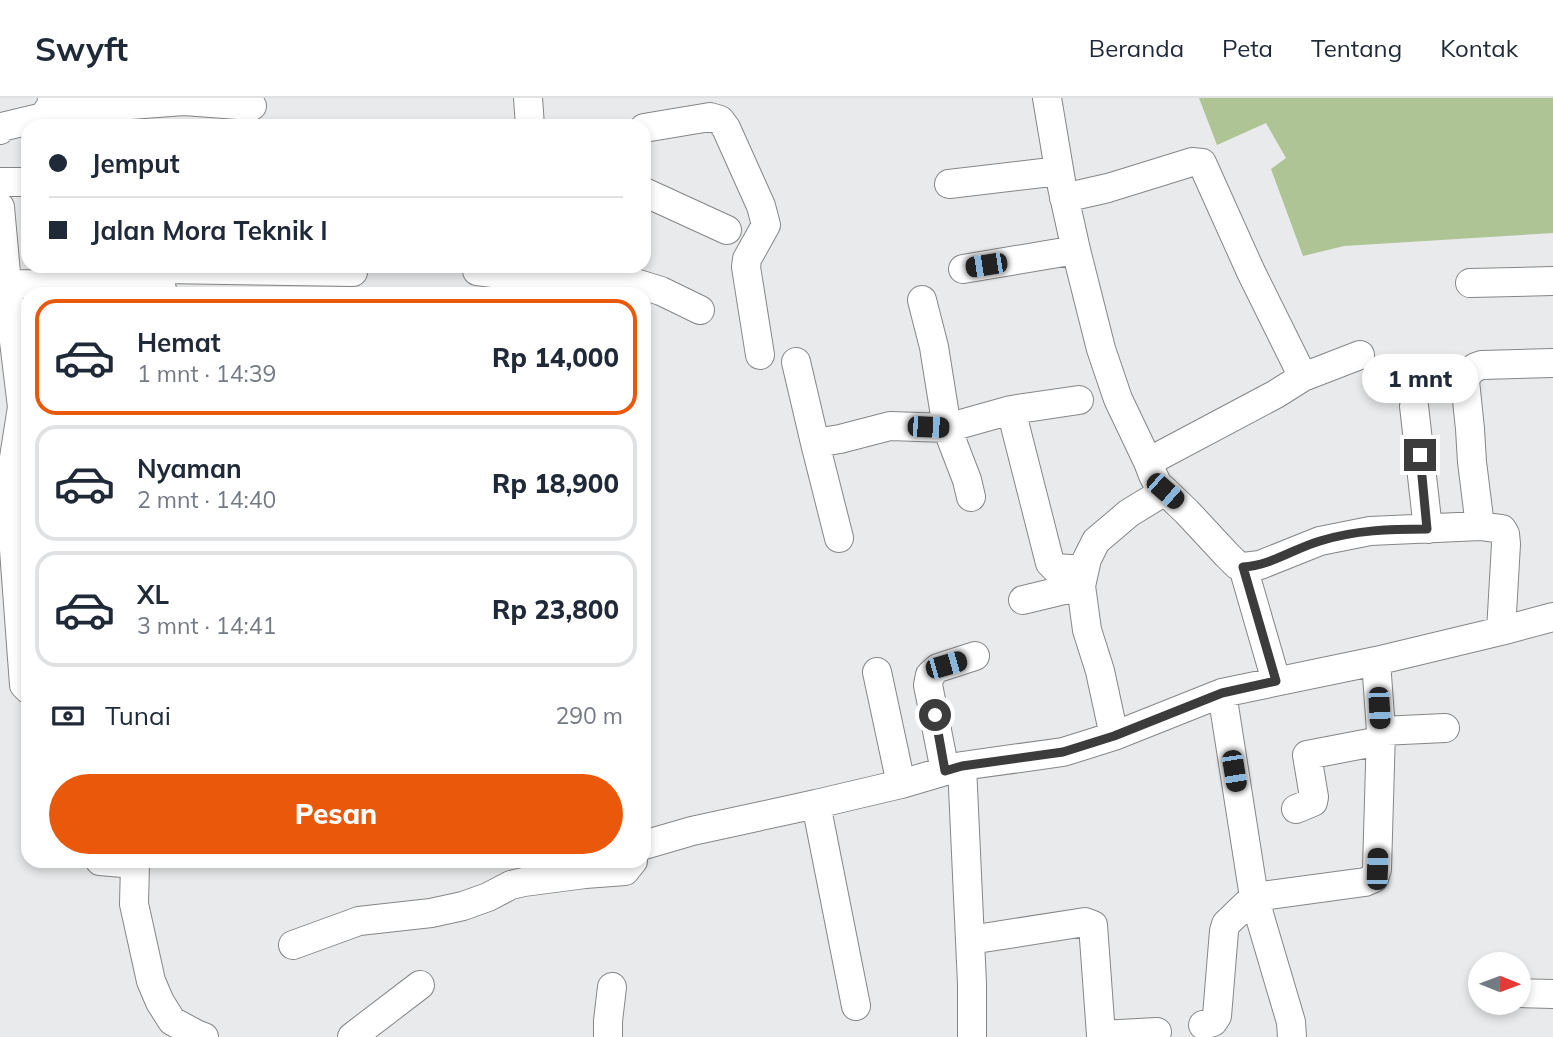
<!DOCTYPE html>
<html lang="id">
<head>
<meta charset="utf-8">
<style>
  :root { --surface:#fff; --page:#f6f6f7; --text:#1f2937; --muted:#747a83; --line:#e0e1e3; --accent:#ea580c }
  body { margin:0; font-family:Mulish,sans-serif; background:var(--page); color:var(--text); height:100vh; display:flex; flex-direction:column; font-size:26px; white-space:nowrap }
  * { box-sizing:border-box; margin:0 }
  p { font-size:23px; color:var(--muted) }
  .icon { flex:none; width:38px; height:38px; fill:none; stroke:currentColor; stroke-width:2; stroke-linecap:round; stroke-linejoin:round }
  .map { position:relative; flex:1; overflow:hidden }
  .panel { position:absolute; left:21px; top:189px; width:630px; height:581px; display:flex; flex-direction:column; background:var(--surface); border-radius:21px; box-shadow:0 4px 10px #0003 }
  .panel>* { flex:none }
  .banner { position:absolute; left:21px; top:21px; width:630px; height:154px; border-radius:21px; box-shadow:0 4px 10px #0003; display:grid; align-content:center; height:154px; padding:0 28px; background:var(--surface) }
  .needle { width:46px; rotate:91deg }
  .controls { position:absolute; left:1468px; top:854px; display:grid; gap:14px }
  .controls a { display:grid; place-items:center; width:63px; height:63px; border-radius:50%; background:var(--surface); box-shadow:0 4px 10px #0003; font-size:35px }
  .end { position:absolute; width:32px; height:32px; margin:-16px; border:9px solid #3c3c3d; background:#fff; box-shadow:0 0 0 4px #fff }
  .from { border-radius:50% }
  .bubble { position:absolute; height:49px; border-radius:24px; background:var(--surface); box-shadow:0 4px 10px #0003; font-size:23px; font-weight:800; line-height:49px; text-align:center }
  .car { position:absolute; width:21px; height:42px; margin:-21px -10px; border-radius:9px; box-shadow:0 0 5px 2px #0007; background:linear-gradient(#222 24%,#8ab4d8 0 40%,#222 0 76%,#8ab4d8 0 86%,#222 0) }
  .banner b { display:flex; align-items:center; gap:24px; height:66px; font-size:26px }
  .banner b+b { border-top:2px solid var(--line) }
  .banner i { width:18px; height:18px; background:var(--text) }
  ul { padding:12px 0 0; list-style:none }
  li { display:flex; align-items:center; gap:21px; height:116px; margin:0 14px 10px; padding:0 14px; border:4px solid var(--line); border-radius:21px }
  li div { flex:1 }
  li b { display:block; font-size:26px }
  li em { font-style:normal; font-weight:800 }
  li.current { border-color:var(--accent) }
  li>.icon { width:63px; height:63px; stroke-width:1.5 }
  .pay { display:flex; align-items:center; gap:18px; height:77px; padding:0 28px; font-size:26px }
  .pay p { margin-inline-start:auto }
  .primary-button { display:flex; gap:14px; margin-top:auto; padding:14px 28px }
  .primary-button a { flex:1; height:80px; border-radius:42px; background:var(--accent); color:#fff; font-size:28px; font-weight:800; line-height:80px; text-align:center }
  header { display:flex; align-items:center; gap:42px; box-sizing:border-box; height:98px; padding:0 35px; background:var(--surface); border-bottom:2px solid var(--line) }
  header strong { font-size:33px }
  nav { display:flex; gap:38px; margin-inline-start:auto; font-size:24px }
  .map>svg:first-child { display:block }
  .green { fill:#aec494 }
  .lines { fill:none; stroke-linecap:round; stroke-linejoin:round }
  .minor-casing { stroke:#858687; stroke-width:30 }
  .minor { stroke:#fff; stroke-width:28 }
  .route { stroke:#3c3c3d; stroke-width:9 }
</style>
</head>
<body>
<header>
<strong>Swyft</strong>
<nav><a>Beranda</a><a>Peta</a><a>Tentang</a><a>Kontak</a></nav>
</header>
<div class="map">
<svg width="1553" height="939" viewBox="0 0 1553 939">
  <rect width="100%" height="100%" fill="#e9eaeb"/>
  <!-- green -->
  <path class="green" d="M 1199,0 L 1553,0 L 1553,135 L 1344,148 L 1303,158 L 1271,71 L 1286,60 L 1266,25 L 1217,47 Z"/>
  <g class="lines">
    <defs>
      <path id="minor" d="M 528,0 L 530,28
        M 51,8 L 89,10 L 184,3 L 252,8
        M 644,30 L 710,19 L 720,22 L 726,30 L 761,108 L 766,127 L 747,161 L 746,169 L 760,257
        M 0,32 L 2,29 L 43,19 L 51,8 L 52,0
        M 0,84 L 28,84
        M 949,86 L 1059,73
        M 644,94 L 727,132
        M 1064,100 L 1108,90 L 1192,64 L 1202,65 L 1251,174 L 1303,279
        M 0,109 L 7,186 L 22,309 L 13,366 L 13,438 L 24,587 L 28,591
        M 623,168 L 622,181 L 661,193 L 700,212
        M 162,171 L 353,174
        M 963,171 L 1076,152
        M 477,173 L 604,189 L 613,187 L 622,181
        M 1470,185 L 1553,183
        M 7,186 L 161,187 L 163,196
        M 922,202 L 934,249 L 947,330 L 967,382 L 971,399
        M 796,264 L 815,345 L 840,341 L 890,328 L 947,330 L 1011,312 L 1079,302
        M 1414,308 L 1428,431
        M 1011,312 L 1050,465 L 1055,470 L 1084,472
        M 815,345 L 839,440
        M 1148,364 L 1276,296 L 1303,279 L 1360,257
        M 1165,393 L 1187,414 L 1227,457 L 1237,467 L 1243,469 L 1260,467 L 1320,443 L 1370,433 L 1480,428 L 1502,431 L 1505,436 L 1506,446 L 1501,533
        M 1480,428 L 1472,364 L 1470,331 L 1465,283 C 1468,274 1473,269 1482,267 L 1553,265
        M 1243,469 L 1276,583
        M 1023,502 L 1081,488
        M 877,574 L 901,686
        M 1222,595 L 1254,799 L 1291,924 L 1292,939
        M 1381,633 L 1445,630
        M 1114,638 L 1222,595 L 1376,563 L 1501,533 L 1553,519
        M 945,673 L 928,587 L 930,577 L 938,570 L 975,558
        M 1296,711 L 1313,704 L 1314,699 L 1307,657 L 1380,643
        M 644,747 L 692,733 L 816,706
        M 100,763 L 135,766 L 134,806 L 151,883 L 160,904 L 172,923 L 196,936 L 204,939
        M 970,842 L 1085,824 L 1093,827 L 1101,937 L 1157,934
        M 293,847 L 359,823 L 431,815 L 463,808 L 488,799 L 511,787 L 524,784 L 585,776 L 625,773 L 633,763
        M 1519,895 L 1553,896
        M 856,908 L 816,706 L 901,686 L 962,668
        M 1203,927 L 1213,924 L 1217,918 L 1224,833 L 1226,826 L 1254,799 L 1365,784 L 1374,780 L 1377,771 L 1381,633 L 1376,563
        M 352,939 L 420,887
        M 608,939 L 608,923 L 612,889
        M 972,939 L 972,886 L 962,668 L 1063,654 L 1114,638 L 1100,573 L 1087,532 L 1081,488 L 1087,461 L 1096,443 L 1129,415 L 1165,393 L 1158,387 L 1153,377 L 1148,364 L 1118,301 L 1101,251 L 1076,152 L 1062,89 L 1047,0"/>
    </defs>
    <!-- minor casing -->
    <use href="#minor" class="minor-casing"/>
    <!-- minor -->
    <use href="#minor" class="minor"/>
  </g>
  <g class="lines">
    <!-- route -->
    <path class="route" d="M 935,617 L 945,673 L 962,668 L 1063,654 L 1114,638 L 1222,595 L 1276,583 L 1243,469 C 1270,468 1295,450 1320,443 C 1355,432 1391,431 1427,431 L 1420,357"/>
  </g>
</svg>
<div class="controls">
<a><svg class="needle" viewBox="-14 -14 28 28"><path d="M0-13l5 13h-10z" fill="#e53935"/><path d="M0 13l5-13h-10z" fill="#747a83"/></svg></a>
</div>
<i class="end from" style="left:935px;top:617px"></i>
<i class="end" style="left:1420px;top:357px"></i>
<div class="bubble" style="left:1362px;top:256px;width:116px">1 mnt</div>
<i class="car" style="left:986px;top:167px;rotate:261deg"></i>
<i class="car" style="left:928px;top:329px;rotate:92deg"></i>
<i class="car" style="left:1165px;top:393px;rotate:131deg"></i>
<i class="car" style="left:946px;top:567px;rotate:74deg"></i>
<i class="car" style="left:1379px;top:610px;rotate:177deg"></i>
<i class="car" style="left:1234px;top:673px;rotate:171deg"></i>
<i class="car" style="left:1377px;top:771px;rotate:2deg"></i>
<div class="banner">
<b><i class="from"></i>Jemput</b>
<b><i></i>Jalan Mora Teknik I</b>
</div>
<section class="panel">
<ul>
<li class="current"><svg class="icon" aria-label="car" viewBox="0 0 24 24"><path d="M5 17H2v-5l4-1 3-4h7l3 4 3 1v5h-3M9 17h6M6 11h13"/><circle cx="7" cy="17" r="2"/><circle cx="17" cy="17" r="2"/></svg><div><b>Hemat</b><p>1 mnt · 14:39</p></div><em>Rp 14,000</em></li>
<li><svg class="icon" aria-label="car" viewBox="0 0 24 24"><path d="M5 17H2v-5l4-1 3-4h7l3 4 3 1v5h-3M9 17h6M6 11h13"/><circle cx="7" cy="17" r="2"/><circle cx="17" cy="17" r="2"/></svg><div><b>Nyaman</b><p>2 mnt · 14:40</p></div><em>Rp 18,900</em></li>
<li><svg class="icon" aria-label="car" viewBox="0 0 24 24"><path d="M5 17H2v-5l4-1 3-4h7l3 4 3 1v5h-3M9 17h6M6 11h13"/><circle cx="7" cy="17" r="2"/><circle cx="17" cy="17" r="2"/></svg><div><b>XL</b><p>3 mnt · 14:41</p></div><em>Rp 23,800</em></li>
</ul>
<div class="pay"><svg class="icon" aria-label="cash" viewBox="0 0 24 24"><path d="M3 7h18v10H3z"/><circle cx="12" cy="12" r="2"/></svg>Tunai<p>290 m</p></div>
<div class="primary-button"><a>Pesan</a></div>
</section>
</div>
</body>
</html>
